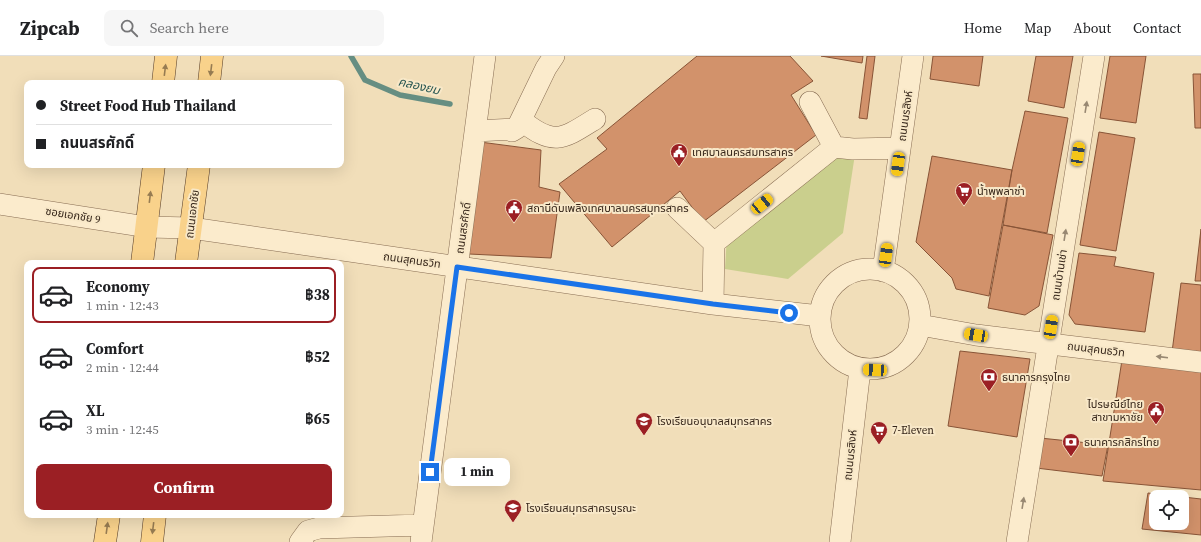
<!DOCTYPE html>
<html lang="en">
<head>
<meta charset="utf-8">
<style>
  :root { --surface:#fff; --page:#f6f6f6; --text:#202124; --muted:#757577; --line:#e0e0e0; --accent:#9b1f24 }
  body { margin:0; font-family:"Source Serif 4","Noto Sans Thai",serif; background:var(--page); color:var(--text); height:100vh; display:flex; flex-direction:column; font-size:15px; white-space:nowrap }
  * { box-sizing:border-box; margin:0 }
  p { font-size:13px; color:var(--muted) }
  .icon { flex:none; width:22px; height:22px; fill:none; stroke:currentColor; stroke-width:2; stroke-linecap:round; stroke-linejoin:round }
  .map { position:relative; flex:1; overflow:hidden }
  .drawer { position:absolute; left:24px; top:204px; width:320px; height:258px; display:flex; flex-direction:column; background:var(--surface); border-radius:8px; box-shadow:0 4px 16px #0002 }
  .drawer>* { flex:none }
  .banner { position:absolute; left:24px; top:24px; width:320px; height:88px; border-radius:8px; box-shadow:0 4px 16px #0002; display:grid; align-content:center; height:88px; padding:0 12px; background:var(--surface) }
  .fabs { position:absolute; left:1149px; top:434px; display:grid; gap:8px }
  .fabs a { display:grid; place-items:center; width:40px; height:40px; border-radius:8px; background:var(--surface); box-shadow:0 4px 16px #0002; font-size:20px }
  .end { position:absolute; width:18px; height:18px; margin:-9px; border:5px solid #1a73e8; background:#fff; box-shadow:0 0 0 2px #fff }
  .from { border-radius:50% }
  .bubble { position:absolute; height:28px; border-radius:8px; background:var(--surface); box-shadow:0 4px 16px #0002; font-size:13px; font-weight:700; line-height:28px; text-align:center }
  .car { position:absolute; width:12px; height:24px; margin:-12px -6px; border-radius:5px; box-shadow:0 0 3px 1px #0007; background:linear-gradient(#f5c518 24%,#345 0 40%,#f5c518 0 76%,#345 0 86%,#f5c518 0) }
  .banner b { display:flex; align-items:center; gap:14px; height:38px; font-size:15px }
  .banner b+b { border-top:1px solid var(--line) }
  .banner i { width:10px; height:10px; background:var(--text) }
  ul { padding:7px 0 0; list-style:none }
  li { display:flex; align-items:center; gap:12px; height:56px; margin:0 8px 6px; padding:0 4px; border:2px solid transparent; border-radius:8px }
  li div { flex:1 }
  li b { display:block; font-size:15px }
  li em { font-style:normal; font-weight:700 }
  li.on { border-color:var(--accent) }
  li>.icon { width:36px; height:36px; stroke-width:1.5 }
  .primary-button { display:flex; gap:8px; margin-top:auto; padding:8px 12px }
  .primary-button a { flex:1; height:46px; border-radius:8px; background:var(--accent); color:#fff; font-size:16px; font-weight:700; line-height:46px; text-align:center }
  header { display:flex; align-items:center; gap:24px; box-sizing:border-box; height:56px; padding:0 20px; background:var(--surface); border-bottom:1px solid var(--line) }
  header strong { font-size:19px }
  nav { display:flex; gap:22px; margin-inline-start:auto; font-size:14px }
  .search { width:280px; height:36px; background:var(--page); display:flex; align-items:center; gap:10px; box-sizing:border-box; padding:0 14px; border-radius:8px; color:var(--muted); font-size:15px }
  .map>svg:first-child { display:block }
  .green { fill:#cacf8d }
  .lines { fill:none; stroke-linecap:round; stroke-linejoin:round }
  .stream { stroke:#668e82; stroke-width:5.5 }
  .building { fill:#d2926b; stroke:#885437; fill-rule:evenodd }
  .minor-casing { stroke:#886d53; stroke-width:22 }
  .major-casing { stroke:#543b28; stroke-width:23 }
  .minor { stroke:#fbebcc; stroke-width:21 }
  .major { stroke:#f9d28b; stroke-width:22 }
  .oneway { fill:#977c52 }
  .oneway2 { fill:#988872 }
  .route { stroke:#1a73e8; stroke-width:5 }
  .labels { text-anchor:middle; stroke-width:4; stroke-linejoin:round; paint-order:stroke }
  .street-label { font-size:11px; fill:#352519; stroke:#f8e8c8 }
  .poi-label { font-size:11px; fill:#352519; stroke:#f8e8c8; text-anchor:start }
  .water-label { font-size:12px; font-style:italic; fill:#275651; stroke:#f8e8c8 }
</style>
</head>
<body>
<header>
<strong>Zipcab</strong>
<div class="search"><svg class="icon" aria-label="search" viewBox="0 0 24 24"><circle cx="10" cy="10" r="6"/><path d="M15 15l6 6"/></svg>Search here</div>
<nav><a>Home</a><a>Map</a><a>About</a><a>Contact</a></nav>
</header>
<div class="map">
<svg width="1201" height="486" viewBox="0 0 1201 486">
  <rect width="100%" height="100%" fill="#f1deb9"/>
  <!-- green -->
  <path class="green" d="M 833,94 L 855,98 L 843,177 L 788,223 L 725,213 L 727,180 Z"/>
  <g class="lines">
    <!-- stream -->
    <path class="stream" d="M 351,0 L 365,24 L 400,39 L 450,48"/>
  </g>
  <!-- building -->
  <path class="building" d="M 697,0 L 790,0 L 813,25 L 791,39 L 816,79 L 703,166 L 680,135 L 612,191 L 559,128 L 607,93 L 597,82 Z
    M 821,0 L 863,0 L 862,7 Z
    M 867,0 L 875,0 L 867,63 L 859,62 Z
    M 933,0 L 983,0 L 979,30 L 930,23 Z
    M 1036,0 L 1073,0 L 1064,52 L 1028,45 Z
    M 1110,0 L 1146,0 L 1136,67 L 1100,62 Z
    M 1193,18 L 1201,18 L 1201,72 L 1195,72 Z
    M 1025,55 L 1068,62 L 1047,177 L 1003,169 L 1012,114 Z
    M 1099,76 L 1135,82 L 1116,195 L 1080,189 Z
    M 480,86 L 541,94 L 539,131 L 560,136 L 551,202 L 469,198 Z
    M 932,100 L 1012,114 L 989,240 L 956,233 L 952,222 L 916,186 Z
    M 1003,169 L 1053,179 L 1039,250 L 1025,259 L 988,252 Z
    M 1201,173 L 1201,225 L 1195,225 Z
    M 1079,197 L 1116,201 L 1114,210 L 1154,217 L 1145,276 L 1075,268 L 1069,259 Z
    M 1181,227 L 1201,229 L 1201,300 L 1172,296 Z
    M 960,295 L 1030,303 L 1017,381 L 948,370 Z
    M 1122,304 L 1201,313 L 1201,434 L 1103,425 Z
    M 1040,382 L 1108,389 L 1102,420 L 1036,412 Z
    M 1148,437 L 1201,443 L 1201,479 L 1142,473 ZM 1156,441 L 1182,441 L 1182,467 L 1156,467 Z"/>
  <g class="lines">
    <defs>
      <path id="minor" d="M 521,64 C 554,91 563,83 595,63
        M 475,75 L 513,73 L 512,75 L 517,72 L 546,12 L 554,0
        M 834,91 L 853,93 L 900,92
        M 0,148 L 147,171 L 191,172 L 713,248 L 820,260
        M 677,152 L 714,187 L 834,91 L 810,46
        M820 263a50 50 0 1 1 100 0a50 50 0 1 1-100 0Z
        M 883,215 L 913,0
        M 713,248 L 714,187
        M 920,269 L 976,279 L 1201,306
        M 300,486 L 308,475 L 319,472 L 423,469
        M 421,486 L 485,0
        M 840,486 L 860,313
        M 1017,486 L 1094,0"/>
      <path id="major" d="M 163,27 L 166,0
        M 209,27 L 212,0
        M 142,207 L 154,109
        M 186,207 L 199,109
        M 105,486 L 109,459
        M 152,486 L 155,459"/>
    </defs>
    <!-- minor casing -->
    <use href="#minor" class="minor-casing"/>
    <!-- major casing -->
    <use href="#major" class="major-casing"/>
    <!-- minor -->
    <use href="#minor" class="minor"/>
    <!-- major -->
    <use href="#major" class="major"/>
  </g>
  <!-- one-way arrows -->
  <defs><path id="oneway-solid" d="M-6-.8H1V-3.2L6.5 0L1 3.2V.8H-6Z"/></defs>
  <g class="oneway">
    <use href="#oneway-solid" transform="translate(165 14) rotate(-83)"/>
    <use href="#oneway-solid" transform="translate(211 14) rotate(97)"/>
    <use href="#oneway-solid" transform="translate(150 141) rotate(-83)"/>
    <use href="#oneway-solid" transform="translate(107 472) rotate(-82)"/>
    <use href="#oneway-solid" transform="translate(153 472) rotate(97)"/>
  </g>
  <g class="oneway2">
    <use href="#oneway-solid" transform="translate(1086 51) rotate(-81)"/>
    <use href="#oneway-solid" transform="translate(1065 179) rotate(-81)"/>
    <use href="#oneway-solid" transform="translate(1162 301) rotate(-173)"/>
    <use href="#oneway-solid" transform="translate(1023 447) rotate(-81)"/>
  </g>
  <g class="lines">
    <!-- route -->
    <path class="route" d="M 430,416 L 457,211 L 713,248 L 789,257"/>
  </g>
  <!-- icons -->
  <defs>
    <symbol id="civic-pin" viewBox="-11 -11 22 30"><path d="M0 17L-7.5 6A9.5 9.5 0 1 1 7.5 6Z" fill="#9b1f24" stroke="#f8e8c8"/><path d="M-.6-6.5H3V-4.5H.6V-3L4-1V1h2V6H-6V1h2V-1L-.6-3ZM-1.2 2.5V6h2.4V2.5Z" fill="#fff"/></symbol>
    <symbol id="supermarket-pin" viewBox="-11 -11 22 30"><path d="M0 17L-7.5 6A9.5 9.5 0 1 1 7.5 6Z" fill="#9b1f24" stroke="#f8e8c8"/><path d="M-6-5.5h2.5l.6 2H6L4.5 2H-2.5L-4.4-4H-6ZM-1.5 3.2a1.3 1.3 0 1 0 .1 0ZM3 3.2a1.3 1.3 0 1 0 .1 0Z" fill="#fff"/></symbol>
    <symbol id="bank-pin" viewBox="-11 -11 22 30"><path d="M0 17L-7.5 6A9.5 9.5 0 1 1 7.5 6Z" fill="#9b1f24" stroke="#f8e8c8"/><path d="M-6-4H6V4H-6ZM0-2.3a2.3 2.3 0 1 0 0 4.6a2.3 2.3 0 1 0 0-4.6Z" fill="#fff"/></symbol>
    <symbol id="school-pin" viewBox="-11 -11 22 30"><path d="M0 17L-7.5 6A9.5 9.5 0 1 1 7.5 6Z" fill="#9b1f24" stroke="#f8e8c8"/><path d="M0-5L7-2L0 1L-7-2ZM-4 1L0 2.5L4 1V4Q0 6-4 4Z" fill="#fff"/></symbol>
  </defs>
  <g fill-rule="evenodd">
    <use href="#civic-pin" x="669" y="86" width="20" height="27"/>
    <use href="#supermarket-pin" x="954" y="125" width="20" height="27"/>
    <use href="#civic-pin" x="504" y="142" width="20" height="27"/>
    <use href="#bank-pin" x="979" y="311" width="20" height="27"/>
    <use href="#civic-pin" x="1146" y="344" width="20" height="27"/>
    <use href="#school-pin" x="634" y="355" width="20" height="27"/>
    <use href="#supermarket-pin" x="869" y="364" width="20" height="27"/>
    <use href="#bank-pin" x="1061" y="376" width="20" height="27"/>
    <use href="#school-pin" x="503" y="442" width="20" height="27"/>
  </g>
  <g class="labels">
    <!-- street labels -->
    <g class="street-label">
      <text transform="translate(905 60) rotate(-82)" y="4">ถนนนรสิงห์</text>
      <text transform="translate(192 158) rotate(-83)" y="4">ถนนเอกชัย</text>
      <text transform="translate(73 159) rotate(9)" y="4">ซอยเอกชัย 9</text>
      <text transform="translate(463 172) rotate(-82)" y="4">ถนนสรศักดิ์</text>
      <text transform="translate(412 204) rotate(8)" y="4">ถนนสุคนธวิท</text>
      <text transform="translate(1059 219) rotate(-81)" y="4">ถนนบ้านเช่า</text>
      <text transform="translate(1096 293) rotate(7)" y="4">ถนนสุคนธวิท</text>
      <text transform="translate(850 399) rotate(-84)" y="4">ถนนนรสิงห์</text>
    </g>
    <!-- poi labels -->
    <g class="poi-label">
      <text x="692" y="100">เทศบาลนครสมทรสาคร</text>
      <text x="977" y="139">น้ำพุพลาซ่า</text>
      <text x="527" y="156">สถานีดับเพลิงเทศบาลนครสมุทรสาคร</text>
      <text x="1002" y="325">ธนาคารกรุงไทย</text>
      <text x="1143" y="352" text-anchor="end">ไปรษณีย์ไทย<tspan x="1143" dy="13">สาขามหาชัย</tspan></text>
      <text x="657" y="369">โรงเรียนอนุบาลสมุทรสาคร</text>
      <text x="892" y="378">7-Eleven</text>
      <text x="1084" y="390">ธนาคารกสิกรไทย</text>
      <text x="526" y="456">โรงเรียนสมุทรสาครบูรณะ</text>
    </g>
    <!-- water labels -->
    <g class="water-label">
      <text transform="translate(419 30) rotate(13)" y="4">คลองยม</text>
    </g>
  </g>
</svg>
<div class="fabs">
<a><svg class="icon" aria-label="locate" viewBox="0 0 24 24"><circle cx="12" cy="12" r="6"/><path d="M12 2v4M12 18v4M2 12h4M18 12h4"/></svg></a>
</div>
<i class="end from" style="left:789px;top:257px"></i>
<i class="end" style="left:430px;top:416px"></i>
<div class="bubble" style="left:444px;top:402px;width:66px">1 min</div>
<i class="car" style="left:1078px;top:98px;rotate:9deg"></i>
<i class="car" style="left:898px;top:108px;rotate:188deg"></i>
<i class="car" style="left:762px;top:148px;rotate:51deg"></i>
<i class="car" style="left:886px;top:199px;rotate:8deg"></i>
<i class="car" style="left:1051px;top:271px;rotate:9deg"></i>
<i class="car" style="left:976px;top:279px;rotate:280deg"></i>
<i class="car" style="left:875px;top:314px;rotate:273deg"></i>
<div class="banner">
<b><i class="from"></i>Street Food Hub Thailand</b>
<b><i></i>ถนนสรศักดิ์</b>
</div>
<section class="drawer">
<ul>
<li class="on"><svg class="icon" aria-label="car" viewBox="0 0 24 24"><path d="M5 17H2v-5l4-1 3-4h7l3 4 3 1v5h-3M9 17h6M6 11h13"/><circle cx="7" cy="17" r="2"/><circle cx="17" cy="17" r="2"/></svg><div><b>Economy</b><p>1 min · 12:43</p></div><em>฿38</em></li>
<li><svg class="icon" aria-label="car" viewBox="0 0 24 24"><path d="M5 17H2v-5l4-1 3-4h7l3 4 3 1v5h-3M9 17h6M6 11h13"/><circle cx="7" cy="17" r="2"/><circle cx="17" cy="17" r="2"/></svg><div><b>Comfort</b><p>2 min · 12:44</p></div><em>฿52</em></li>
<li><svg class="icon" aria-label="car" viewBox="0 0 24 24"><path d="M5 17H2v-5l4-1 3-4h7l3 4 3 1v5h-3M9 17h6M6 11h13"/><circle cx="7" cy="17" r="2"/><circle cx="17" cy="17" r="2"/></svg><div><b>XL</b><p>3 min · 12:45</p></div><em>฿65</em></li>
</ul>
<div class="primary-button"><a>Confirm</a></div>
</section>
</div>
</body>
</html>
